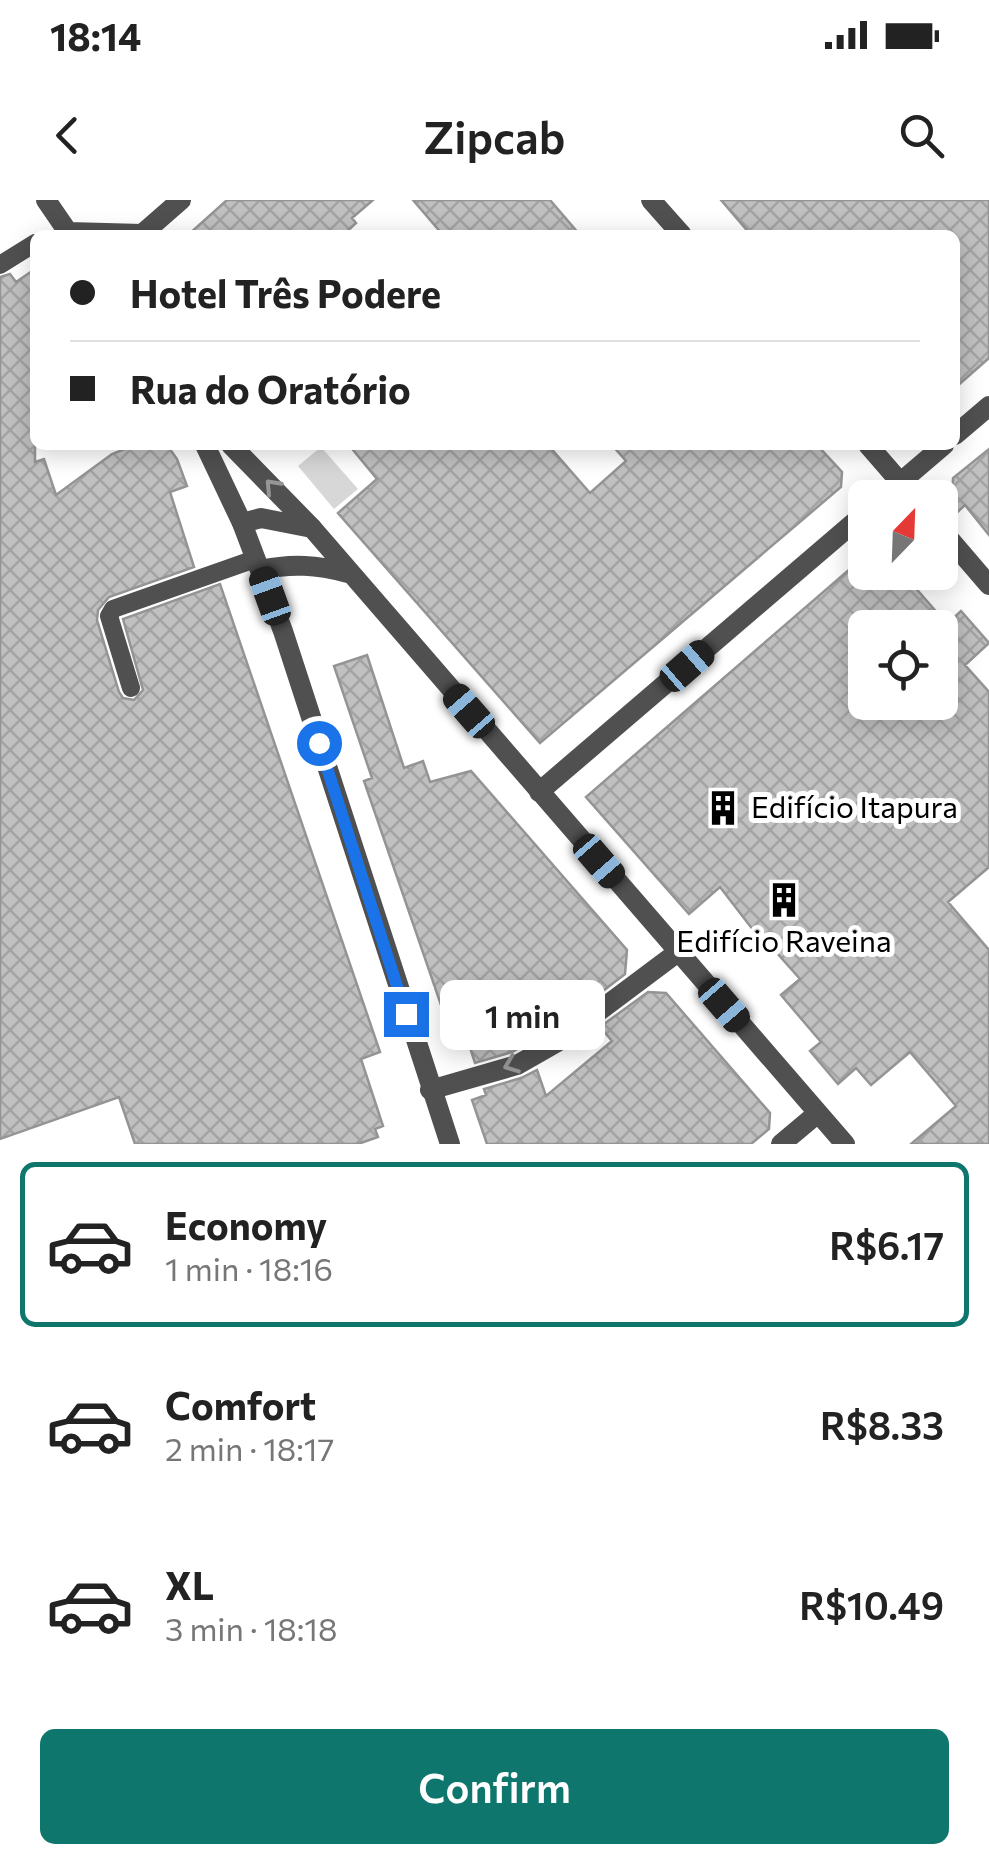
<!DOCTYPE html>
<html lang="en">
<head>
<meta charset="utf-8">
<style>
  :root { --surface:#fff; --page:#f2f2f2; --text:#222; --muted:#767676; --line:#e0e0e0; --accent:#0f766e }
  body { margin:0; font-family:Commissioner,sans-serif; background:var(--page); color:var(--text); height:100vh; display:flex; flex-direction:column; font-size:38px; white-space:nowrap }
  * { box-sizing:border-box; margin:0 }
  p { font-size:32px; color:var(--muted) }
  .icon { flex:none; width:55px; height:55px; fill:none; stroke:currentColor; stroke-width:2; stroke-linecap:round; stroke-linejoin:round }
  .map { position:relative; height:944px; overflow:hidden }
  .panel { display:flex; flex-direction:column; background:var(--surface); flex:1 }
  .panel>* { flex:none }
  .banner { position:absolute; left:30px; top:30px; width:930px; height:220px; border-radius:15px; box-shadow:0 5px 25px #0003; display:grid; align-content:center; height:220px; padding:0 40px; background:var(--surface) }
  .needle { width:65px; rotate:23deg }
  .controls { position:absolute; left:848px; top:280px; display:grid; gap:20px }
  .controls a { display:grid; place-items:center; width:110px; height:110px; border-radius:15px; background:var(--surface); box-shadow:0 5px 25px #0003; font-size:50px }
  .end { position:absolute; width:45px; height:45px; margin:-22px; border:12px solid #1a73e8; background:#fff; box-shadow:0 0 0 5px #fff }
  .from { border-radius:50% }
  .bubble { position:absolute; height:70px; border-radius:15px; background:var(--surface); box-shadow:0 5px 25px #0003; font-size:32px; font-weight:600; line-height:70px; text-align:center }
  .car { position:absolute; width:30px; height:60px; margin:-30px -15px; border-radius:12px; box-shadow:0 0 8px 2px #0007; background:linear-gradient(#222 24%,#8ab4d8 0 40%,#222 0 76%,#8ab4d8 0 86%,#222 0) }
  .banner b { display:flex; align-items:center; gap:35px; height:95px; font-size:38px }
  .banner b+b { border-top:2px solid var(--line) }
  .banner i { width:25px; height:25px; background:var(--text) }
  ul { padding:18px 0 0; list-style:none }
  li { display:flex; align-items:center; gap:30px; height:165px; margin:0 20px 15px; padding:0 20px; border:5px solid transparent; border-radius:15px }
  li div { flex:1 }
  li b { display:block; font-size:38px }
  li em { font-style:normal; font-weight:600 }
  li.on { border-color:var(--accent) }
  li>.icon { width:90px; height:90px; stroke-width:1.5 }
  .action { display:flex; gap:20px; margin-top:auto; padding:20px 40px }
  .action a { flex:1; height:115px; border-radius:15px; background:var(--accent); color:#fff; font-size:40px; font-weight:600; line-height:115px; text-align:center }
  .status { display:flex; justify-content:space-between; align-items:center; height:70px; padding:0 50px; background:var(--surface); direction:ltr }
  .status svg { height:28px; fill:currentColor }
  header { display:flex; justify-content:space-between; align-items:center; height:130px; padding:0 40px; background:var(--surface); font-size:45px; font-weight:600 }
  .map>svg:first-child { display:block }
  .garden { fill:#d7d7d7 }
  .building { fill:url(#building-cross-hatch); stroke:#949494; stroke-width:2.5; fill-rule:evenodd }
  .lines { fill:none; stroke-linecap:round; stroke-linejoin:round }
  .service { stroke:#505050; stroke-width:18 }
  .minor { stroke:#505050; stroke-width:20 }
  .tertiary { stroke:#505050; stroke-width:20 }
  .oneway { stroke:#969696 }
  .route { stroke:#1a73e8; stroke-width:12 }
  .labels { text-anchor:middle; stroke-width:10; stroke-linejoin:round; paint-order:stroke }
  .poi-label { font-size:30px; fill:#000; stroke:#fff; text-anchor:start }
</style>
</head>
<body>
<div class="status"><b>18:14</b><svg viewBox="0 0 49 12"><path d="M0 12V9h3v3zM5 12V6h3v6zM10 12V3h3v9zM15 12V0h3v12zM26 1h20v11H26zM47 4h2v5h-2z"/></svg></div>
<header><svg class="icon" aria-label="back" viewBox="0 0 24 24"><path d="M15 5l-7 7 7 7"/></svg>Zipcab<svg class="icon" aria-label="search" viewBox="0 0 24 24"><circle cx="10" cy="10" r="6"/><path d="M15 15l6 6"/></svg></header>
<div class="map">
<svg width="989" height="944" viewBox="0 0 989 944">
  <defs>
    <pattern id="building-cross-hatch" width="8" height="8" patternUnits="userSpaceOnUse" patternTransform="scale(2.5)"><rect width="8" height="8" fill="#c0c0c0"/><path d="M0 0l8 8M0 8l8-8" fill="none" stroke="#a3a3a3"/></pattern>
  </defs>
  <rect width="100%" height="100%" fill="#fff"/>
  <!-- garden -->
  <path class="garden" d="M 321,247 L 358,289 L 334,309 L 298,266 Z"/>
  <!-- building -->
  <path class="building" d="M 227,0 L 373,0 L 352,18 L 356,23 L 343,35 L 188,35 Z
    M 413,0 L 550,0 L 580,35 L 443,35 Z
    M 721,0 L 989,0 L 989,158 L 955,188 L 955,35 L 751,35 Z
    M 35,69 L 35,262 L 44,259 L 56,295 L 112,254 L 135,245 L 167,245 L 177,259 L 187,286 L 170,292 L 194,367 L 109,397 L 98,410 L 97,420 L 119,492 L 123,498 L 134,500 L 143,490 L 123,419 L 220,384 L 380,852 L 361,859 L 383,926 L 375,929 L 378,937 L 358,944 L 135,944 L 119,897 L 0,939 L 0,77 L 10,74 L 16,82 Z
    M 349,245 L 548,245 L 590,293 L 626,261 L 612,245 L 817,245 L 842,272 L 841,287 L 540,543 L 338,313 L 377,279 Z
    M 989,249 L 989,335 L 965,305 L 951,318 L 953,278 Z
    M 865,356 L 865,372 L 926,372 L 913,385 L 947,424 L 961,411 L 989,443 L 965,465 L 989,492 L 989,667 L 948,702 L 989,750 L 989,944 L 911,944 L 956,906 L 910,852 L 871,885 L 856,868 L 838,884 L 810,851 L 821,842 L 781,795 L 800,779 L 768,743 L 764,744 L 720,687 L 689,714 L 586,597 ZM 865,428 L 943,428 L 940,431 L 940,502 L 865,502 Z
    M 367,455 L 404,568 L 423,561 L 430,582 L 471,571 L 627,750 L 625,774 L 582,807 L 580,804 L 546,833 L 512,852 L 475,863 L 464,829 L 451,834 L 364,581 L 372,578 L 334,466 Z
    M 648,792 L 666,793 L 770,913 L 769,929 L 751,944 L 487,944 L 472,900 L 486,895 L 484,889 L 521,878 L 537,870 L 546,896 L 612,841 L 600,827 Z"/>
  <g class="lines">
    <!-- service -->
    <path class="service" d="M 0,65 L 35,43
      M 131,488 L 109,416 L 113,409 L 255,359"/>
    <!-- minor -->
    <path class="minor" d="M 651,0 L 682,35
      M 955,235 L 989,206
      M 868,245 L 914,298
      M 882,298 L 944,245
      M 242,323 L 261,318 L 312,328 L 845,944
      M 940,328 L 989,385
      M 261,370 C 292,363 317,365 348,373
      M 539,592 L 865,313
      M 430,890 L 517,865 L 559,841 L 678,752
      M 781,944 L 818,913"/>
    <!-- tertiary -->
    <path class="tertiary" d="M 46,0 L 70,35
      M 68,32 L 142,34
      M 141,35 L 181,0
      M 205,245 L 242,323 L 283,431 L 450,944
      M 231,245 L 312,328"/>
  </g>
  <!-- one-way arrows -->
  <defs><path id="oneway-chevron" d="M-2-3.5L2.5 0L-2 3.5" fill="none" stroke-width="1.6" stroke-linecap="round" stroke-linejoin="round" transform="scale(2.5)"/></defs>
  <g class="oneway">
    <use href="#oneway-chevron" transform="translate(272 286) rotate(-133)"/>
    <use href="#oneway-chevron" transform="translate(511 865) rotate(159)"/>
  </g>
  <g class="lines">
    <!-- route -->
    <path class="route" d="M 319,543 L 406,814"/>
  </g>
  <!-- icons -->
  <defs>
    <symbol id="building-bare" viewBox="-9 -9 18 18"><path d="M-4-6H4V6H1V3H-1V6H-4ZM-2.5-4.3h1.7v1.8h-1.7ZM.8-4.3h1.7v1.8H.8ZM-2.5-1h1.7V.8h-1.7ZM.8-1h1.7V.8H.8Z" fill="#000" stroke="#fff" stroke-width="2.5" paint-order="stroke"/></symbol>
  </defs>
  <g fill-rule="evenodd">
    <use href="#building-bare" x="698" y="583" width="50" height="50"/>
    <use href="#building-bare" x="759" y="675" width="50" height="50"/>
  </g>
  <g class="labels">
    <!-- poi labels -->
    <g class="poi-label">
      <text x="751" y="618">Edifício Itapura</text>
      <text x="784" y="752" text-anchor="middle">Edifício Raveina</text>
    </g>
  </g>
</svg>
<div class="controls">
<a><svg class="needle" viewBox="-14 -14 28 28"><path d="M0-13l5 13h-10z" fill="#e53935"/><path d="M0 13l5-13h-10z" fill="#767676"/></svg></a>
<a><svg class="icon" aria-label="locate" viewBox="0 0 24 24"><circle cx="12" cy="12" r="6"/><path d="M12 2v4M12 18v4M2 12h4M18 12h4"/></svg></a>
</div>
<i class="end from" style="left:319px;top:543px"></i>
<i class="end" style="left:406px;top:814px"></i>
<div class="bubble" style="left:440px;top:780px;width:165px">1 min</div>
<i class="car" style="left:270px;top:396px;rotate:340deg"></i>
<i class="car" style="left:687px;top:466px;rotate:49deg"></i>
<i class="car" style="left:469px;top:511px;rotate:319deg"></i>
<i class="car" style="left:599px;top:661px;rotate:139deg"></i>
<i class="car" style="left:724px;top:805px;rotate:139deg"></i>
<div class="banner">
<b><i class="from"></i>Hotel Três Podere</b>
<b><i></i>Rua do Oratório</b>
</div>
</div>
<section class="panel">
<ul>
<li class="on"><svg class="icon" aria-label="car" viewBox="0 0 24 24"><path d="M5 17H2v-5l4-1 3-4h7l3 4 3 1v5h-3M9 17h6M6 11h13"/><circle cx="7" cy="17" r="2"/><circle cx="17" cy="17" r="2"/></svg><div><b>Economy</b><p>1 min · 18:16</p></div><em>R$6.17</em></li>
<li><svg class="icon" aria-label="car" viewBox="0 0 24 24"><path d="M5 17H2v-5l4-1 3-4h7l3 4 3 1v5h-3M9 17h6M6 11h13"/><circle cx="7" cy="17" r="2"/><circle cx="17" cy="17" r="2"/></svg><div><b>Comfort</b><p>2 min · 18:17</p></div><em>R$8.33</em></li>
<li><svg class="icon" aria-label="car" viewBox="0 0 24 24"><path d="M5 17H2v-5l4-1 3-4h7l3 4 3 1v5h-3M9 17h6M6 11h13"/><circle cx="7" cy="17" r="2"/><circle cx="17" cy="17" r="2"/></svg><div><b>XL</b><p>3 min · 18:18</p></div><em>R$10.49</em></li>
</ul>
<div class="action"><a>Confirm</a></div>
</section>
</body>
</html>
